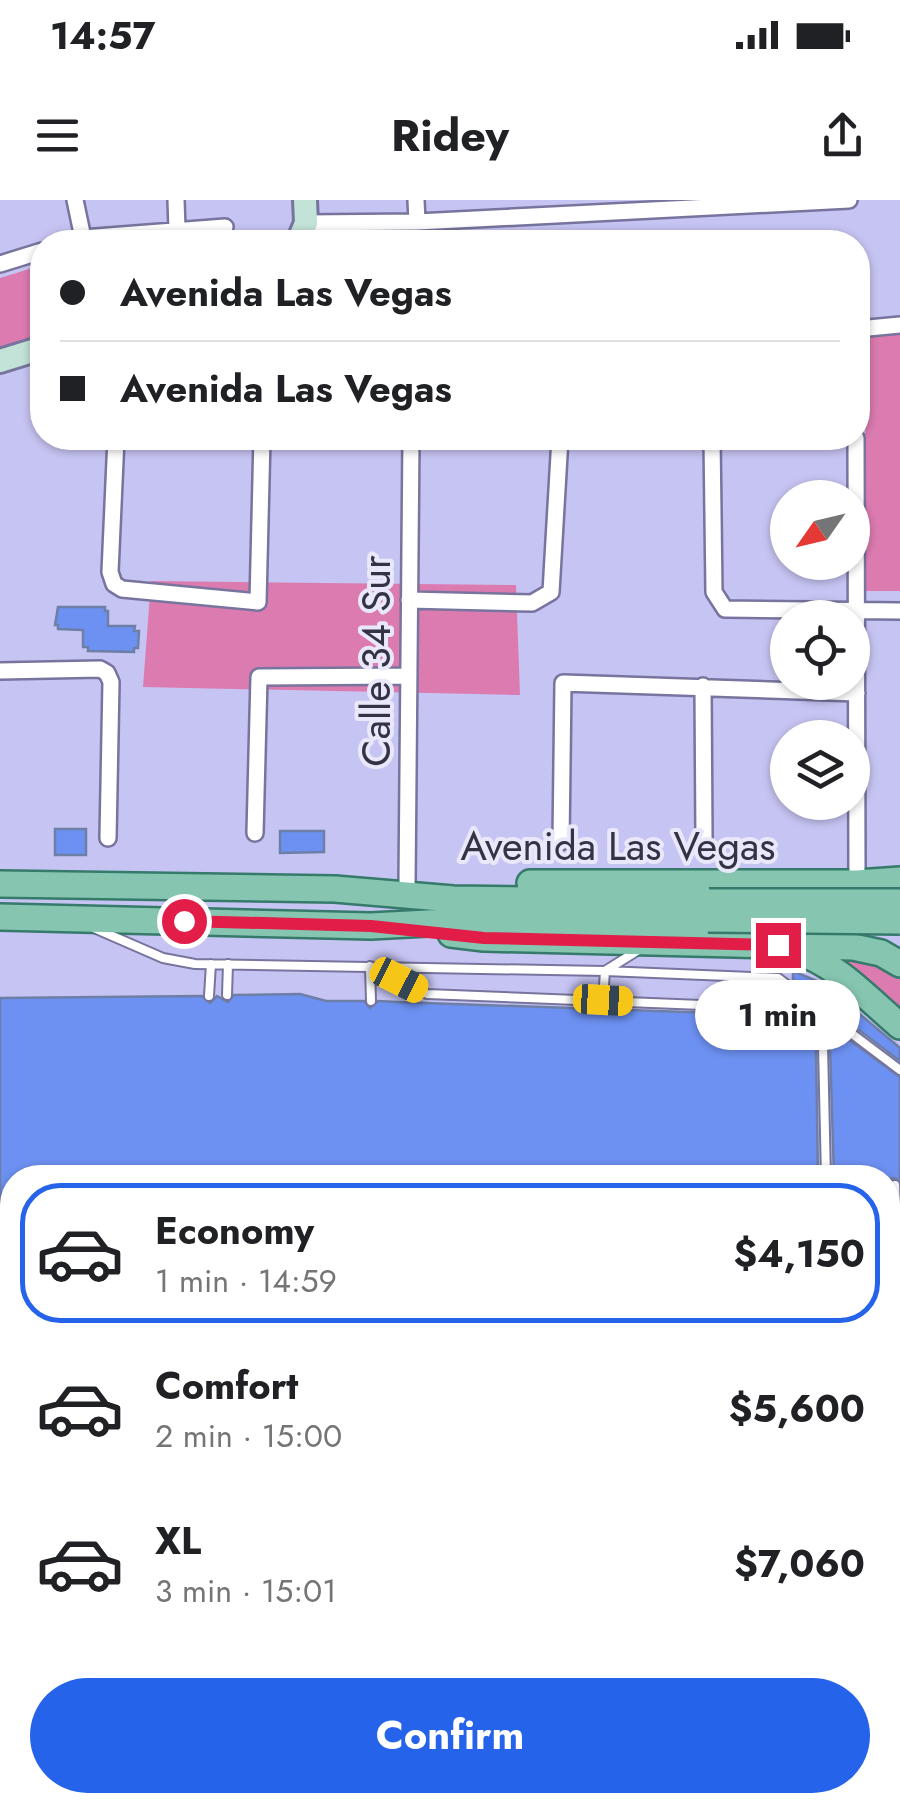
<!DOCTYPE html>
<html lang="en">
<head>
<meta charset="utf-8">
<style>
  :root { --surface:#fff; --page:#f2f2f2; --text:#202124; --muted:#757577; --line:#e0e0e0; --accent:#2563eb }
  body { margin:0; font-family:Jost,sans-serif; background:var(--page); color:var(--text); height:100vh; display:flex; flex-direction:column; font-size:38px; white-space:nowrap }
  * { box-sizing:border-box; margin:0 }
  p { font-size:32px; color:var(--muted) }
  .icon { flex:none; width:55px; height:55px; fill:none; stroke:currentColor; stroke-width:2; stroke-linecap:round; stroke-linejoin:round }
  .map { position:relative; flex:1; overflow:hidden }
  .drawer { position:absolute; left:0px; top:965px; width:900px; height:648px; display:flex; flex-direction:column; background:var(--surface); border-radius:40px 40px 0 0; box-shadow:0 2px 8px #0004 }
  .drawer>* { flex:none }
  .guide { position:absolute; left:30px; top:30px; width:840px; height:220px; border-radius:40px; box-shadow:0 2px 8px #0004; display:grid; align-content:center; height:220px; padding:0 30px; background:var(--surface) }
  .needle { width:65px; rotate:236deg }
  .fabs { position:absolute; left:770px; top:280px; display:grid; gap:20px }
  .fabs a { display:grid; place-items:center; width:100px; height:100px; border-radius:50%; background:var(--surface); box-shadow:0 2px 8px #0004; font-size:50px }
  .end { position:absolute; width:45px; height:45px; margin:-22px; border:12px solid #e11d48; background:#fff; box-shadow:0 0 0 5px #fff }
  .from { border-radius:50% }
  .bubble { position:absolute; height:70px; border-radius:35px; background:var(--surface); box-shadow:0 2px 8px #0004; font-size:32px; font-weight:700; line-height:70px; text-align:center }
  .car { position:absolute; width:30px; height:60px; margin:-30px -15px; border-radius:12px; box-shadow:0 0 8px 2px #0007; background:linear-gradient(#f5c518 24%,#345 0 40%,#f5c518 0 76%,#345 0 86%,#f5c518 0) }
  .guide b { display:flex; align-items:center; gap:35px; height:95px; font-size:38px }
  .guide b+b { border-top:2px solid var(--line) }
  .guide i { width:25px; height:25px; background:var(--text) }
  ul { padding:18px 0 0; list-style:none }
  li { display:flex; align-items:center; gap:30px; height:140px; margin:0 20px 15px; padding:0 10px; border:5px solid transparent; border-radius:40px }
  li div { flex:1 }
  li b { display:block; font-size:38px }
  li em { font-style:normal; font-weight:700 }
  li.current { border-color:var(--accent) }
  li>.icon { width:90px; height:90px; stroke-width:1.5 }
  .action { display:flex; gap:20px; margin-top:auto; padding:20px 30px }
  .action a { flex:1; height:115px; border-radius:60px; background:var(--accent); color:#fff; font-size:40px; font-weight:700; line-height:115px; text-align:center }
  .status { display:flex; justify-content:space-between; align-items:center; height:70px; padding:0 50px; background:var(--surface); direction:ltr }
  .status svg { height:28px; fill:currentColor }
  header { display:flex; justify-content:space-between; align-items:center; height:130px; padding:0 30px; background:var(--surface); font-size:45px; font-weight:700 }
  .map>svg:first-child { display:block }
  .green { fill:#dc7bb0 }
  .building { fill:#6d91f2; stroke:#6e7fa7; stroke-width:2.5 }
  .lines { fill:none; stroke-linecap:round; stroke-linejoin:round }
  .lane-casing { stroke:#77749e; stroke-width:12 }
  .street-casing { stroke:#77749e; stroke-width:20 }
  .secondary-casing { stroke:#77749e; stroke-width:28 }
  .primary-casing { stroke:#357a6a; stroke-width:30 }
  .highway-casing { stroke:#357a6a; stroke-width:35 }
  .lane { stroke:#fff; stroke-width:8 }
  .street { stroke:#fff; stroke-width:15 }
  .secondary { stroke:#c3e2d8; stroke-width:22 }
  .primary { stroke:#86c6b1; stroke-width:25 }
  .highway { stroke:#36a07d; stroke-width:30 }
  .rail-casing { stroke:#57566f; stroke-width:8 }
  .rail { stroke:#e9e8fb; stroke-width:4; stroke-dasharray:11; stroke-linecap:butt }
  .primary-bridge-casing { stroke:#357a6a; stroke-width:30; stroke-linecap:butt }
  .primary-bridge { stroke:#86c6b1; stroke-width:25 }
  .route { stroke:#e11d48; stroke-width:12 }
  .labels { text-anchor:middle; stroke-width:8; stroke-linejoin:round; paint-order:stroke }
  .street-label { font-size:40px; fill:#343346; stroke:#e9e8fb }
</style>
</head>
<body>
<div class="status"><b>14:57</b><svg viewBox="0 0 49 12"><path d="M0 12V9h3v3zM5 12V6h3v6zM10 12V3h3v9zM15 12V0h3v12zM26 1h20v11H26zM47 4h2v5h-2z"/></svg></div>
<header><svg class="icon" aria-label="menu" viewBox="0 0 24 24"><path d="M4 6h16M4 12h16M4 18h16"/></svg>Ridey<svg class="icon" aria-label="share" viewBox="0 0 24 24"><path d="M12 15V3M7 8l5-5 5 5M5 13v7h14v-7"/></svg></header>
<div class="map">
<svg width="900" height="1611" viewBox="0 0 900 1611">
  <rect width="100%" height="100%" fill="#c6c4f2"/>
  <!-- green -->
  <path class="green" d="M 42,65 L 42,143 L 0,153 L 0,78 Z
    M 865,135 L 900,135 L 900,391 L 866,391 Z
    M 151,381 L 516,385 L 520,495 L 143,487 Z
    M 843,756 L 900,774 L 900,818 L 842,767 Z"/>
  <!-- building -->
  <path class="building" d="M 58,407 L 105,407 L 105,411 L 108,411 L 108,426 L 135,426 L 134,431 L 139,431 L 138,448 L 134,448 L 134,452 L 88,451 L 88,447 L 83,447 L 83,430 L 58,429 L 58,425 L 55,425 Z
    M 55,629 L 86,629 L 86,655 L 55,655 Z
    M 280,631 L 324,631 L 324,652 L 280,653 Z
    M 793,771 L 824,784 L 900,848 L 900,861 L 793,780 Z
    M 300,794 L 326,801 L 364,801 L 370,808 L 378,801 L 398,802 L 772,815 L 816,850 L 818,978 L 12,978 L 12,1197 L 0,1197 L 0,798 L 202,796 L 210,803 L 217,796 L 228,802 L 234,795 Z
    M 793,799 L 900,877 L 900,980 L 892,978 L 888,985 L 888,978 L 834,978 L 830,845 L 793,811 Z
    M 292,1600 L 452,1600 L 453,1611 L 293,1611 Z"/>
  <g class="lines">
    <defs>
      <path id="lane" d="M 94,728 L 163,758 L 195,764 L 605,771 L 778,778 L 900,870
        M 227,795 L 228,764
        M 209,796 L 211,764
        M 603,800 L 605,771 L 640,749
        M 371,801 L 370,766 L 427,794 L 778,808 L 823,846 L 826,978
        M 895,985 L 899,1085
        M 110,1600 L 111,1611"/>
      <path id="street" d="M 75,0 L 83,38
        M 176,0 L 177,29
        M 416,0 L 417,22
        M 306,23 L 417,22 L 849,0
        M 68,42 L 83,38 L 225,27
        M 0,64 L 42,51
        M 858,129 L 900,125
        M 116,238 L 110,372 L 114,384 L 122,389 L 258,402 L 262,238
        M 712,238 L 714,392 L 725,409 L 900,411
        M 856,238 L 857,683
        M 409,400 L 532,403 L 551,392 L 560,238
        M 0,471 L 100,469 L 107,473 L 111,482 L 108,638
        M 703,486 L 704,639
        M 255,633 L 259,477 L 409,476
        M 561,642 L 563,483 L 857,493
        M 407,685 L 411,238
        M 888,1087 L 900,1086
        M 0,1227 L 12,1228
        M 0,1497 L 12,1498
        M 471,1600 L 472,1611
        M 562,1600 L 599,1611"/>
      <path id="secondary" d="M 298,42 L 306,23 L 305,0
        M 0,161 L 42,148"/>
      <path id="primary" d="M 530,683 L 857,683 L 900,680
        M 0,684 L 335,689 L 453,699 L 709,702
        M 0,717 L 371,726 L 485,720 L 708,719
        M 451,734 L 484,738 L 853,747 L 881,753 L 900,764
        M 796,751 C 837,764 868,799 900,826"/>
      <path id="highway" d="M 0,1254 L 12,1255
        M 0,1291 L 12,1292
        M 888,1440 L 900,1444
        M 0,1450 L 12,1451
        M 888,1479 L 900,1483
        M 675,1600 L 704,1611
        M 771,1600 L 801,1611"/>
    </defs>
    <!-- lane casing -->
    <use href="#lane" class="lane-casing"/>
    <!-- street casing -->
    <use href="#street" class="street-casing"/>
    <!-- secondary casing -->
    <use href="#secondary" class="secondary-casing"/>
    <!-- primary casing -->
    <use href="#primary" class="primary-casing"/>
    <!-- highway casing -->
    <use href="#highway" class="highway-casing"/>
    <!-- lane -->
    <use href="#lane" class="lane"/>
    <!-- street -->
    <use href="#street" class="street"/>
    <!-- secondary -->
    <use href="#secondary" class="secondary"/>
    <!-- primary -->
    <use href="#primary" class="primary"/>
    <!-- highway -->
    <use href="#highway" class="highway"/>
    <defs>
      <path id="rail" d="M 0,1402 L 12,1402
        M 888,1596 L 900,1600
        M 848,1600 L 874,1611"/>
    </defs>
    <!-- rail casing -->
    <use href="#rail" class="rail-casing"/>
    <!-- rail -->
    <use href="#rail" class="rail"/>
    <defs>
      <path id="primary-bridge" d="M 709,702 L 900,702
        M 708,719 L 900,721"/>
    </defs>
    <!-- primary-bridge casing -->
    <use href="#primary-bridge" class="primary-bridge-casing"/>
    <!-- primary-bridge -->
    <use href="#primary-bridge" class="primary-bridge"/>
  </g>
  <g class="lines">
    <!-- route -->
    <path class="route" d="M 184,721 L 371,726 L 484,738 L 778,745"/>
  </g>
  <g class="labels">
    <!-- street labels -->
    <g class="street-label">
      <text transform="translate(376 461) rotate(-90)" y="14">Calle 34 Sur</text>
      <text x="618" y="660">Avenida Las Vegas</text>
    </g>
  </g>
</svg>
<div class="fabs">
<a><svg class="needle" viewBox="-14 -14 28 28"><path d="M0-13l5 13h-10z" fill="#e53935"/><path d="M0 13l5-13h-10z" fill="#757577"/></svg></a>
<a><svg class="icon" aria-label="locate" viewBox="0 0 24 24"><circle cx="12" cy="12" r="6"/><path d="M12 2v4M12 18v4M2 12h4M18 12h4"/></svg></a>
<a><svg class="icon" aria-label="layers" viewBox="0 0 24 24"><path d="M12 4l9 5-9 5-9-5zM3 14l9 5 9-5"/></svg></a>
</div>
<i class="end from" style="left:184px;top:721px"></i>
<i class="end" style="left:778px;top:745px"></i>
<div class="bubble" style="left:695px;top:780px;width:165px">1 min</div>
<i class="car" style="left:399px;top:780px;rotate:117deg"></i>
<i class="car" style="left:603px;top:800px;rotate:93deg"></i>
<div class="guide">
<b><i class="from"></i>Avenida Las Vegas</b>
<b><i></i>Avenida Las Vegas</b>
</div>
<section class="drawer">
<ul>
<li class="current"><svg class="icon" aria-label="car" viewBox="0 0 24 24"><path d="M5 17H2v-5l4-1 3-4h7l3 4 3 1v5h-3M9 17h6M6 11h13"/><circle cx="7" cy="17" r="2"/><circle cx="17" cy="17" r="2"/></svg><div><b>Economy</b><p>1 min · 14:59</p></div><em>$4,150</em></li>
<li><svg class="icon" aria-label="car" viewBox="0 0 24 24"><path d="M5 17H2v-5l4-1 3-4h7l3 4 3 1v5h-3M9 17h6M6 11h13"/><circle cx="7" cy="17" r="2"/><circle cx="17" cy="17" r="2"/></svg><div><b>Comfort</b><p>2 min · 15:00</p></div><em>$5,600</em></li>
<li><svg class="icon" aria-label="car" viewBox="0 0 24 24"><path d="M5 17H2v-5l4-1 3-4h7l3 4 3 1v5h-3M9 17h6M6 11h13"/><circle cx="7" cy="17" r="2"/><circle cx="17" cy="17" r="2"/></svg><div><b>XL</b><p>3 min · 15:01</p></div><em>$7,060</em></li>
</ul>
<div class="action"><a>Confirm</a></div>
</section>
</div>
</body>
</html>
